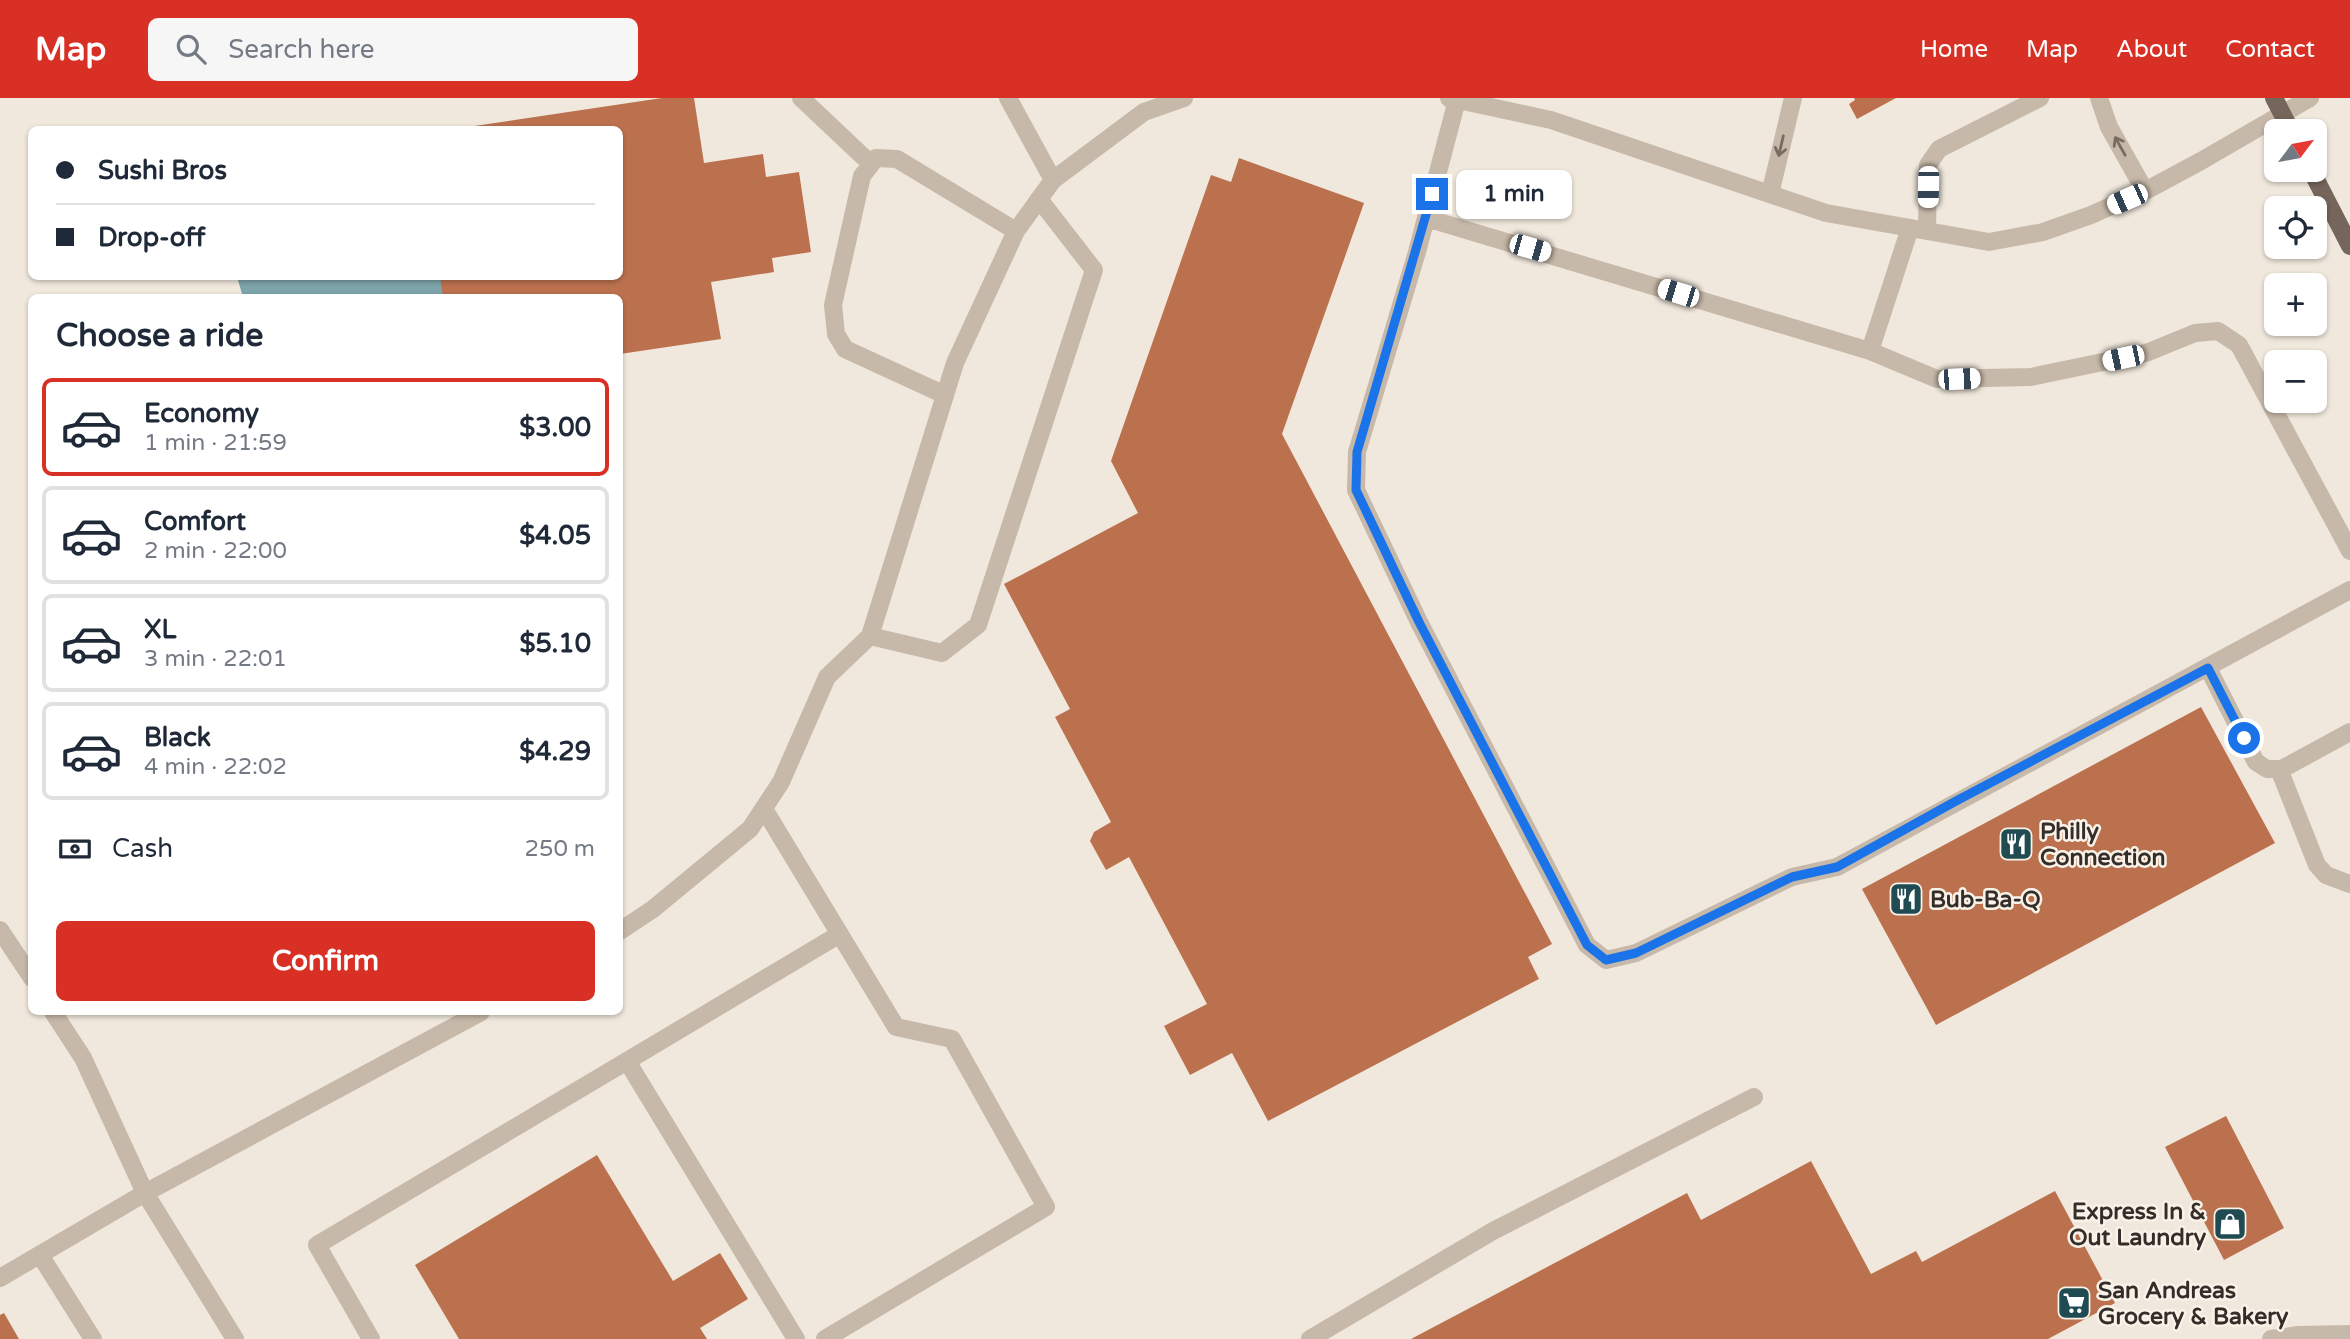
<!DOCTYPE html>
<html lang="en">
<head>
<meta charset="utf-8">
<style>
  :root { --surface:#fff; --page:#f6f6f7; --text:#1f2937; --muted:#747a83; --line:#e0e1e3; --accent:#d93025 }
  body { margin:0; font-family:"Varela Round",sans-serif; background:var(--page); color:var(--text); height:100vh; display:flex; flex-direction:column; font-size:26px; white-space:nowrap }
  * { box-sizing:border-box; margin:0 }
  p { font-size:23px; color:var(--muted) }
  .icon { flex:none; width:38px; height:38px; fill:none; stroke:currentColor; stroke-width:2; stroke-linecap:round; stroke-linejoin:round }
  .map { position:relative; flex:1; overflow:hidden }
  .details { position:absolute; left:28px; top:196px; width:595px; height:721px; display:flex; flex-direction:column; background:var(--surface); border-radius:10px; box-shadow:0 2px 5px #0004 }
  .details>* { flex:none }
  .guide { position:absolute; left:28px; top:28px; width:595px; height:154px; border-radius:10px; box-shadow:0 2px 5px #0004; display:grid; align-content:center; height:154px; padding:0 28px; background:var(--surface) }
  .needle { width:46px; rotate:58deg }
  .buttons { position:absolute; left:2264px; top:21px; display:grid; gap:14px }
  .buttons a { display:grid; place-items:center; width:63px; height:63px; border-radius:10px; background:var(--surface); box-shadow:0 2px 5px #0004; font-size:35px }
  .end { position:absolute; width:32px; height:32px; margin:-16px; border:9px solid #1a73e8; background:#fff; box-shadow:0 0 0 4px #fff }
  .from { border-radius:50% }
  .bubble { position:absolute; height:49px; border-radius:10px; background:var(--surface); box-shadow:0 2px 5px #0004; font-size:23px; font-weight:700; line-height:49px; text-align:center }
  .car { position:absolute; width:21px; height:42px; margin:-21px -10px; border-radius:9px; box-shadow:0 0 5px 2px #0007; background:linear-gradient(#fff 24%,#345 0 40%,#fff 0 76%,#345 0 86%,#fff 0) }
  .guide b { display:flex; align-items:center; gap:24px; height:66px; font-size:26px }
  .guide b+b { border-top:2px solid var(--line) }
  .guide i { width:18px; height:18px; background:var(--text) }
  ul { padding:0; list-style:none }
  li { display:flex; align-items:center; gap:21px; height:98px; margin:0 14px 10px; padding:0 14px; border:4px solid var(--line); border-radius:10px }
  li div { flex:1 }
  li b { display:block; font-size:26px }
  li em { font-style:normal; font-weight:700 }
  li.active { border-color:var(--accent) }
  li>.icon { width:63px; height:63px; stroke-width:1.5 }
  h2 { padding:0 28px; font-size:32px; line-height:84px }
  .pay { display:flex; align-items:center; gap:18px; height:77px; padding:0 28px; font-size:26px }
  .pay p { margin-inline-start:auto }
  .cta { display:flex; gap:14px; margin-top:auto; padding:14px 28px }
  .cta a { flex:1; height:80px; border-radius:10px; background:var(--accent); color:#fff; font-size:28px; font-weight:700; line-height:80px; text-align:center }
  header { display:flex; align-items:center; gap:42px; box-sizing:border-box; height:98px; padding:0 35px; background:var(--accent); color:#fff }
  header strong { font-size:33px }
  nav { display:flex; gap:38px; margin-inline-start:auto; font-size:24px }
  .search { width:490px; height:63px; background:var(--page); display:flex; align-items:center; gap:18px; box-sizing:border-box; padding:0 24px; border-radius:10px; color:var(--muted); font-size:26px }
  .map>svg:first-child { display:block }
  .water { fill:#7da5aa }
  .building { fill:#bb714e }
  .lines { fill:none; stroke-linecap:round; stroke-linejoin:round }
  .service { stroke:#c7b9a9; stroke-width:18 }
  .minor { stroke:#c7b9a9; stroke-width:18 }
  .primary { stroke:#75655a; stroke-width:18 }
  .oneway { stroke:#766c62 }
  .route { stroke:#1a73e8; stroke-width:9 }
  .labels { text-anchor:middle; stroke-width:5; stroke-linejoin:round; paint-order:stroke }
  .poi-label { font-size:23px; font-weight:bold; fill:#342d28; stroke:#f8f2e8; text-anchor:start }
</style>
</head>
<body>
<header>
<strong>Map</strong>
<div class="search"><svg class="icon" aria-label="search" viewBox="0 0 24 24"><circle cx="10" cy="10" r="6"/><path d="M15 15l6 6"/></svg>Search here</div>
<nav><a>Home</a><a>Map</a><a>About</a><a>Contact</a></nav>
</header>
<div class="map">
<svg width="2350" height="1241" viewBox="0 0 2350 1241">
  <rect width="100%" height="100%" fill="#f0e8dc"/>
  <!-- water -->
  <path class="water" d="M 237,179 L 534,179 L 534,199 L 243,199 Z"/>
  <!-- building -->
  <path class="building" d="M 662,0 L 694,0 L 704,65 L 763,56 L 766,79 L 799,74 L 811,154 L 772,160 L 774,174 L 711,184 L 721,241 L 620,256 L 620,200 L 443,200 L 440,178 L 620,178 L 620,32 L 461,30 Z
    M 1854,0 L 1896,0 L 1857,21 L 1849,6 L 1855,2 Z
    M 1239,60 L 1364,105 L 1282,336 L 1552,846 L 1528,859 L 1539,881 L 1268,1023 L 1232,955 L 1190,977 L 1164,928 L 1207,906 L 1129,759 L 1106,772 L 1090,743 L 1094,734 L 1111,724 L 1055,619 L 1070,611 L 1004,486 L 1138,415 L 1111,363 L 1211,77 L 1231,84 Z
    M 2201,609 L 2275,745 L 1936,927 L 1862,791 Z
    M 2226,1018 L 2284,1130 L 2224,1162 L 2165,1049 Z
    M 597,1057 L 673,1183 L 720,1155 L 748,1201 L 700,1230 L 707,1241 L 459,1241 L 415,1167 Z
    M 1811,1063 L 1871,1176 L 1916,1153 L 1922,1164 L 2055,1093 L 2115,1205 L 2048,1241 L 1411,1241 L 1687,1095 L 1701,1122 Z
    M 4,1215 L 19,1241 L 0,1241 L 0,1217 Z"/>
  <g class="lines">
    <!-- service -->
    <path class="service" d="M 801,0 L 871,66
      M 1008,0 L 1053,82
      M 2099,0 L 2109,29 L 2145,93
      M 1457,2 L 1417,154 L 1357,354 L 1356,392 L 1419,524 L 1587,847 L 1606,862 L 1636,855 L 1792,779 L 1837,769 L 2350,492
      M 1770,96 L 1793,0
      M 1426,120 L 1870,253 L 1910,130
      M 1927,133 L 1928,67 L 1939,51 L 2040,0
      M 1870,253 L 1937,281 L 2031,279 L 2146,255 L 2195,235 L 2218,233 L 2239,247 L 2350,453
      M 945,297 L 845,251 L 836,236 L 833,207 L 862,78 L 876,60 L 897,61 L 1016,133
      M 870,538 L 942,555 L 978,527 L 1094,172 L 1039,101
      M 2208,570 L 2256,664 L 2267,671 L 2282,671 L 2350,634
      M 2279,671 L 2317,767 L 2326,777 L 2350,786
      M 764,711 L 896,929 L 952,941 L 1046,1109 L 825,1241
      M 627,963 L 840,836
      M 40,1157 L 93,1241
      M 0,1180 L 145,1095
      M 371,1241 L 317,1147 L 627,963 L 796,1241
      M 1310,1241 L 1493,1133 L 1754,999
      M 2271,1241 L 2298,1237 L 2350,1236"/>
    <!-- minor -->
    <path class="minor" d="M 1449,0 L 1551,22 L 1826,115 L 1989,144 L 2043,134 L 2091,117 L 2149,91 L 2201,63 L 2310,0
      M 0,832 L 32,880
      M 620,833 L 653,811 L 750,731 L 781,684 L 827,579 L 870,538 L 955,265 L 1016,133 L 1053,82 L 1144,14 L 1184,0
      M 53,914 L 83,960 L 145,1095 L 235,1241
      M 145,1095 L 481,914"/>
    <!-- primary -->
    <path class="primary" d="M 2274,0 L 2291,33
      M 2311,72 L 2350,148"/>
  </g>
  <!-- one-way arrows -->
  <defs><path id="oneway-shaft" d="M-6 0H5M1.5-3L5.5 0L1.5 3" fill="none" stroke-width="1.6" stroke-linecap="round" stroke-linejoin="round" transform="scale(1.75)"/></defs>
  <g class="oneway">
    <use href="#oneway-shaft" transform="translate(1781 48) rotate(103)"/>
    <use href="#oneway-shaft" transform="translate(2120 48) rotate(-119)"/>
  </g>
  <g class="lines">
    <!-- route -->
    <path class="route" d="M 1432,96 L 1357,354 L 1356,392 L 1419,524 L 1587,847 L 1606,862 L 1636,855 L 1792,779 L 1837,769 L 1956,703 L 2208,570 L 2244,640"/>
  </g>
  <!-- icons -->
  <defs>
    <symbol id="restaurant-square" viewBox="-11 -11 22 22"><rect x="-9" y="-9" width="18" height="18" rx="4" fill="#214b52" stroke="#f8f2e8"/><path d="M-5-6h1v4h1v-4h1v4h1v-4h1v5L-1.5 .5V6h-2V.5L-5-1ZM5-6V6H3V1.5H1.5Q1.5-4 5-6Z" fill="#fff"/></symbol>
    <symbol id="shop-square" viewBox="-11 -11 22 22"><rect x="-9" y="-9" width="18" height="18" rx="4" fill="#214b52" stroke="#f8f2e8"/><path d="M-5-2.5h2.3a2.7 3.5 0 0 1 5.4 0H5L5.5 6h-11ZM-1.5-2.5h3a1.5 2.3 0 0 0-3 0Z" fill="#fff"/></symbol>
    <symbol id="supermarket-square" viewBox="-11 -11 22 22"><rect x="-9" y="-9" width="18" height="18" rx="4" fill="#214b52" stroke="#f8f2e8"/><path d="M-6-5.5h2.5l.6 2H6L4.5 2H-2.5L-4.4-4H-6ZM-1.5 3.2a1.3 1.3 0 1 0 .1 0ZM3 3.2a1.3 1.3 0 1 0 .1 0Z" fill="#fff"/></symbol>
  </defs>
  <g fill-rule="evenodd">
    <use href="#restaurant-square" x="1997" y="727" width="38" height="38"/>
    <use href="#restaurant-square" x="1887" y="782" width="38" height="38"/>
    <use href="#shop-square" x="2211" y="1107" width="38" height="38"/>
    <use href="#supermarket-square" x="2055" y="1186" width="38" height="38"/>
  </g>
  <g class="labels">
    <!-- poi labels -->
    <g class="poi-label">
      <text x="2040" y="741">Philly<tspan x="2040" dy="26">Connection</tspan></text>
      <text x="1930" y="809">Bub-Ba-Q</text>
      <text x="2206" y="1121" text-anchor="end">Express In &amp;<tspan x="2206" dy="26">Out Laundry</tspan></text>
      <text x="2098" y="1200">San Andreas<tspan x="2098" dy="26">Grocery &amp; Bakery</tspan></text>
    </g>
  </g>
</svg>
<div class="buttons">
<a><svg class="needle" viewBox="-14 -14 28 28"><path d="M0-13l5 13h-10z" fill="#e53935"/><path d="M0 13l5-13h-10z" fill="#747a83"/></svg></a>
<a><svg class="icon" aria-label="locate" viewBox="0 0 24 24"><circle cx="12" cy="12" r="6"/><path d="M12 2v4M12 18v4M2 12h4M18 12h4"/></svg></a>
<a>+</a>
<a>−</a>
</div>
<i class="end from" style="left:2244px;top:640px"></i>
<i class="end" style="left:1432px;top:96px"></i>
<div class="bubble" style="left:1456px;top:72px;width:116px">1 min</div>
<i class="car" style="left:1928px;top:89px;rotate:181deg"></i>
<i class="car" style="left:2127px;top:101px;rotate:246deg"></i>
<i class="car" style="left:1530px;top:150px;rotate:106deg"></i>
<i class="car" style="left:1678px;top:195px;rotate:287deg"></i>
<i class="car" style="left:2123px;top:260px;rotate:258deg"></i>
<i class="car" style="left:1959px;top:281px;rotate:88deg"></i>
<div class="guide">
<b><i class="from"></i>Sushi Bros</b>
<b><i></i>Drop-off</b>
</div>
<section class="details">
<h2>Choose a ride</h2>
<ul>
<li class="active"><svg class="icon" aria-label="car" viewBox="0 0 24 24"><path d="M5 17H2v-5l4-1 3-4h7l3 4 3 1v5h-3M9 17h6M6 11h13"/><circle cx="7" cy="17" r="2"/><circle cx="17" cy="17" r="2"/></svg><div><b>Economy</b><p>1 min · 21:59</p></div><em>$3.00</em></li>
<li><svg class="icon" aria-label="car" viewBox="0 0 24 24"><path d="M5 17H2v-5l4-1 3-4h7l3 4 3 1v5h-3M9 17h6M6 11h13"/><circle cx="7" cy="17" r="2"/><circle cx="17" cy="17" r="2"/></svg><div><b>Comfort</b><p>2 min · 22:00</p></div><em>$4.05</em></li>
<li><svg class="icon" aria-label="car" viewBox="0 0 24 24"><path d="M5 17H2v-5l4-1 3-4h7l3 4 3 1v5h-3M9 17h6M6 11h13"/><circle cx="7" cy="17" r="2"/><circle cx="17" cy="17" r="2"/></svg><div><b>XL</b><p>3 min · 22:01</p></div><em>$5.10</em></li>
<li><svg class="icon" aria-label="car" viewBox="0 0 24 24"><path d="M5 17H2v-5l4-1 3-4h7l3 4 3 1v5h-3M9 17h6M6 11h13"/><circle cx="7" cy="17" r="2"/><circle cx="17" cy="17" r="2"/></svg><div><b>Black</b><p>4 min · 22:02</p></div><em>$4.29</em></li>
</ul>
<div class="pay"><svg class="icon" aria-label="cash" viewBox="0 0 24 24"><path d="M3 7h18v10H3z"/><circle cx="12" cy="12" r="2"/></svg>Cash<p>250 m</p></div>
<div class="cta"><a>Confirm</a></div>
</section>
</div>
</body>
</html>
